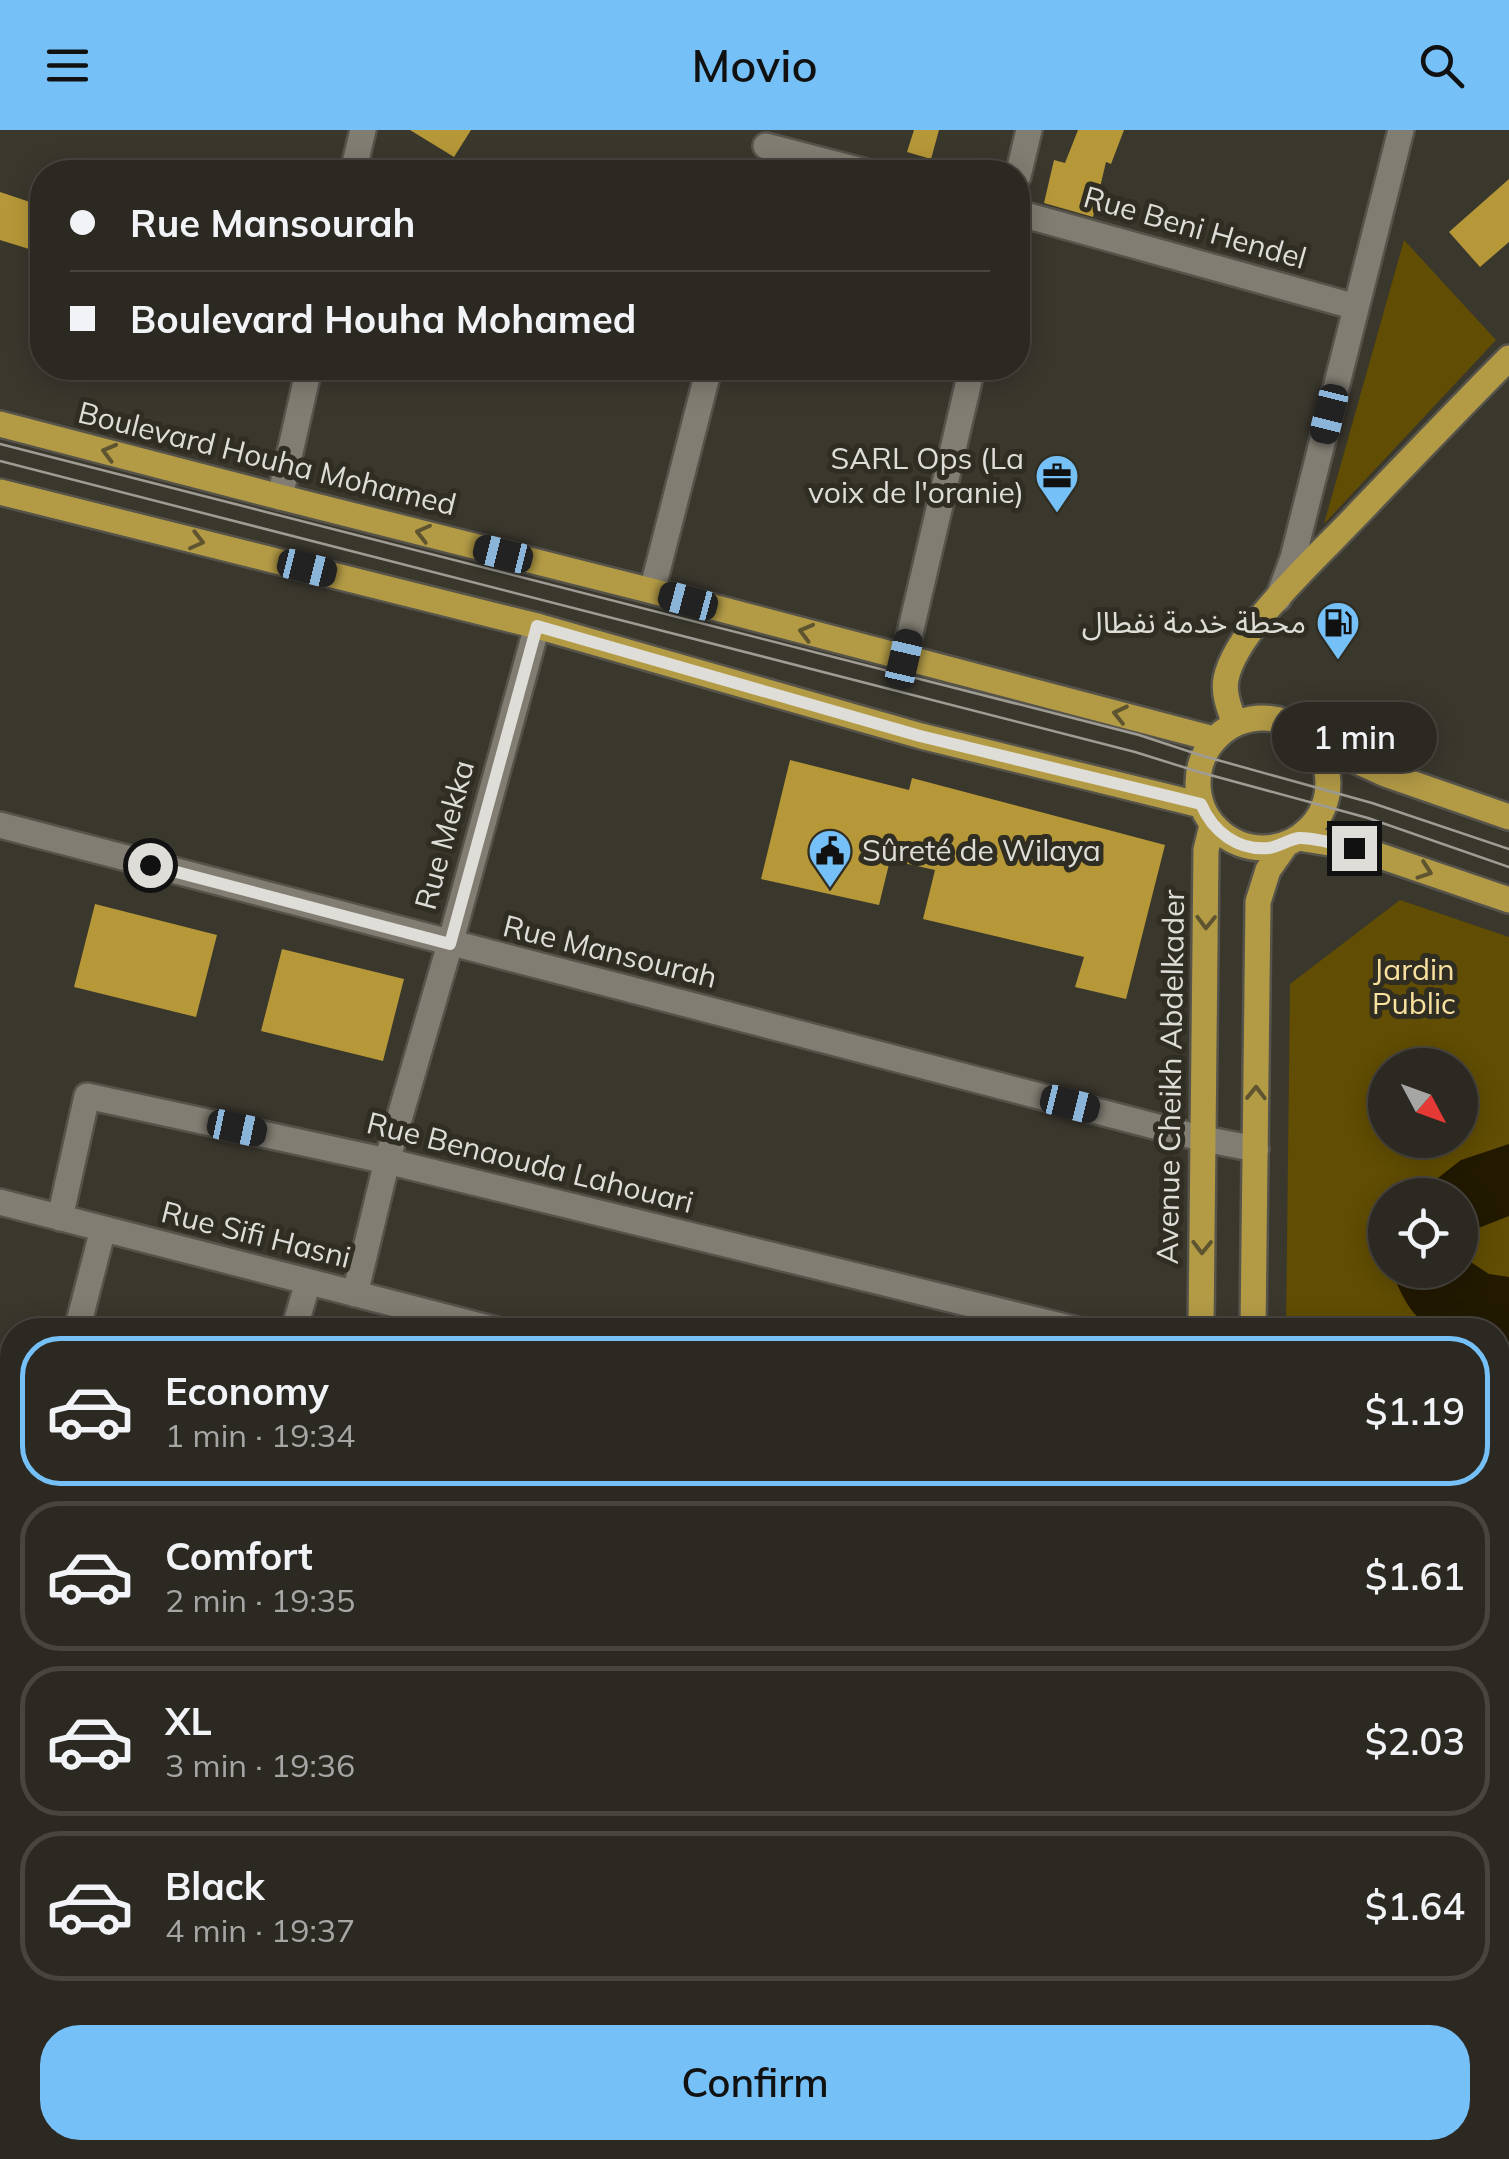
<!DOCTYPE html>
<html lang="en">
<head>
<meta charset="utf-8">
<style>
  :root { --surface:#2c2922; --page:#38352f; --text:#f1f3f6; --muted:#a6a6a5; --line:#484540; --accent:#75c0f6 }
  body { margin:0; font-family:Mulish,"Noto Sans Arabic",sans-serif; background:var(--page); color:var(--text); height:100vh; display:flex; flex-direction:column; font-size:38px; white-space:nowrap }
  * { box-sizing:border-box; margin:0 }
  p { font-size:32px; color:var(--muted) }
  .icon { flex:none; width:55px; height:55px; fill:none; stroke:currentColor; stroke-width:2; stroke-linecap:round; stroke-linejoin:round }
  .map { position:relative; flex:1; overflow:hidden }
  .drawer { position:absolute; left:0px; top:1188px; width:1510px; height:842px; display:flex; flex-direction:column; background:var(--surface); border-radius:40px 40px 0 0; box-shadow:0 5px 25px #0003,0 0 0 2px var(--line) }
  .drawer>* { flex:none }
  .banner { position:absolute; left:30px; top:30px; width:1000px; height:220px; border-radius:40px; box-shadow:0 5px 25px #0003,0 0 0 2px var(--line); display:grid; align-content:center; height:220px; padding:0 40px; background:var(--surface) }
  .needle { width:65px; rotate:131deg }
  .fabs { position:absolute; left:1368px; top:918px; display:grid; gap:20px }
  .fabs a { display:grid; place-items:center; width:110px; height:110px; border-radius:50%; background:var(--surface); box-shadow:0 5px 25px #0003,0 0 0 2px var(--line); font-size:50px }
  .end { position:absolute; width:45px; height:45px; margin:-22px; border:12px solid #dfddd7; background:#111; box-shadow:0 0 0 5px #111 }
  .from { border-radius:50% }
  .bubble { position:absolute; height:70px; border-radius:35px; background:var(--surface); box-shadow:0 5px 25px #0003,0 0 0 2px var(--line); font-size:32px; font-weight:600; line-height:70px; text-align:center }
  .car { position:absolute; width:30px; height:60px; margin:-30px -15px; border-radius:12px; box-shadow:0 0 8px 2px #0007; background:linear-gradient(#222 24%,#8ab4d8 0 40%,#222 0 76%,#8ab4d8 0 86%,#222 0) }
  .banner b { display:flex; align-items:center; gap:35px; height:95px; font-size:38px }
  .banner b+b { border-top:2px solid var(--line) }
  .banner i { width:25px; height:25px; background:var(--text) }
  ul { padding:18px 0 0; list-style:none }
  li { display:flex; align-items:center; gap:30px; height:150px; margin:0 20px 15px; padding:0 20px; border:5px solid var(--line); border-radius:40px }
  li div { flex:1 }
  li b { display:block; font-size:38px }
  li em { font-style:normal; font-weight:600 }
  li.on { border-color:var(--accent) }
  li>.icon { width:90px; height:90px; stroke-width:1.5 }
  .action { display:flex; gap:20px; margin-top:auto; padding:20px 40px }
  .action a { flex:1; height:115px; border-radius:40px; background:var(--accent); color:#111; font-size:40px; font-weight:600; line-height:115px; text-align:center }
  header { display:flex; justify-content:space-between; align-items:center; height:130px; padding:0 40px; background:var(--accent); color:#111; font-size:45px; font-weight:600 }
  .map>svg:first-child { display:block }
  .green { fill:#614d03; fill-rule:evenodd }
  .water { fill:#221900 }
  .building { fill:#b69838 }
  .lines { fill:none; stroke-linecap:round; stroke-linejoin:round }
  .minor-casing { stroke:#56534b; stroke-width:30 }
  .major-casing { stroke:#56534b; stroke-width:30 }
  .minor { stroke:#817d72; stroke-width:25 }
  .major { stroke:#b39b46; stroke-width:25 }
  .tram { stroke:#9e9c94; stroke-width:2.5 }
  .oneway { stroke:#5e542f }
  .route { stroke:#dfddd7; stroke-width:12 }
  .labels { text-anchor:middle; stroke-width:10; stroke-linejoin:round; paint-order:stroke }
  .street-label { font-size:30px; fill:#dfddd7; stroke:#302d23 }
  .poi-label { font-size:30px; fill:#dfddd7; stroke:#302d23; text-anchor:end }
  .park-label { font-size:30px; fill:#f8e19e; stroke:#302d23 }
</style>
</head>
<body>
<header><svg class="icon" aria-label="menu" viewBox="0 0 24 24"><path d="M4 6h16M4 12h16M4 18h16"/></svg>Movio<svg class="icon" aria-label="search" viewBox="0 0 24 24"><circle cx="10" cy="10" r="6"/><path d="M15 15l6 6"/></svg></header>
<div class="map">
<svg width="1509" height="2029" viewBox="0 0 1509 2029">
  <rect width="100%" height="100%" fill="#3a372d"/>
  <!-- green -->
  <path class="green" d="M 1404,110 L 1496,210 L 1324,394 Z
    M 1400,770 L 1509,807 L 1509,2029 L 1277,2029 L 1277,2018 L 1498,2018 L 1498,1200 L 1286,1200 L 1290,854 ZM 1385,935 L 1460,935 L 1460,1010 L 1385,1010 ZM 1385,1065 L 1460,1065 L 1460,1140 L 1385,1140 Z"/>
  <!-- water -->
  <path class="water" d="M 1509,1014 L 1509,1086 L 1476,1099 L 1462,1112 L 1466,1129 L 1489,1144 L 1509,1147 L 1509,1212 L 1498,1213 L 1498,1200 C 1458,1200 1427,1210 1405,1170 C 1399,1159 1395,1152 1395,1140 L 1460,1140 L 1460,1065 L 1416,1065 L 1461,1030 Z"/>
  <!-- building -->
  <path class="building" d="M 410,0 L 471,0 L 454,27 Z
    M 914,0 L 939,0 L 931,29 L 907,22 Z
    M 1078,0 L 1124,0 L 1111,34 L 1106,32 L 1093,87 L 1044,73 L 1054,30 L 1065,33 Z
    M 1509,49 L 1509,112 L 1480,137 L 1449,102 Z
    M 0,62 L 42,76 L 42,123 L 0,110 Z
    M 790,630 L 909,660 L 912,648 L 1165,715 L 1126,869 L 1075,857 L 1084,827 L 923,789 L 935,740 L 890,730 L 879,775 L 761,749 Z
    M 95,774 L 217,805 L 196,887 L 74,857 Z
    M 282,819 L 404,849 L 383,931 L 261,901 Z"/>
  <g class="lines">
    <defs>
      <path id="minor" d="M 766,16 L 866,42
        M 353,42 L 363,0
        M 1018,46 L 1029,0
        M 1018,83 L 1356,177
        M 280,367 L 309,238
        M 652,461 L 709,238
        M 1278,469 L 1293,428 L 1401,0
        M 904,529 L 972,238
        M 0,695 L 1204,1009 L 1256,1019
        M 0,1072 L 496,1200
        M 60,1088 L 87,966 L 387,1031 L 1077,1200
        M 355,1164 L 387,1031 L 450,814 L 537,496
        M 77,1200 L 103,1099
        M 294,1200 L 308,1152
        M 0,1501 L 12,1452
        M 0,1703 L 12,1707
        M 1169,2018 L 1210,2029
        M 252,2029 L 253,2018
        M 736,2029 L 737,2018"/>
      <path id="major" d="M 0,294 L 280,367 L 652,461 L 1214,609
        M 0,362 L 537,496 L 921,606 L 1201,675
        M1198 653a65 65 0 1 1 130 0a65 65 0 1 1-130 0Z
        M 1235,594 C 1230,580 1223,564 1226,549 C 1235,501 1319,425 1354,388 C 1405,335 1456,281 1509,228
        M 1313,611 L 1385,644 L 1509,687
        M 1298,708 L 1354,717 L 1509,770
        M 1201,1200 L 1206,720 L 1212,695
        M 1253,1200 L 1258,772 L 1268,740 L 1287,713
        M 1186,2029 L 1186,2018
        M 1243,2029 L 1243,2018"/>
    </defs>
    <!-- minor casing -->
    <use href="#minor" class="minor-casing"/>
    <!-- major casing -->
    <use href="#major" class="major-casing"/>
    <!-- minor -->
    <use href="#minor" class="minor"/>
    <!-- major -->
    <use href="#major" class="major"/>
    <!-- tram -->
    <path class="tram" d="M 0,314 L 1139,605 L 1203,626 L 1372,673 L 1509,719
      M 0,331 L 1135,622 L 1199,642 L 1368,688 L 1509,737"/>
  </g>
  <!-- one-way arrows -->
  <defs><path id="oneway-chevron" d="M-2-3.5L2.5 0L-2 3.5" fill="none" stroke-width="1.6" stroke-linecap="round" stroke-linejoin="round" transform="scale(2.5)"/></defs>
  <g class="oneway">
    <use href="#oneway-chevron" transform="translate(109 322) rotate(-165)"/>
    <use href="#oneway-chevron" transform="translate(423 403) rotate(-166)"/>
    <use href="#oneway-chevron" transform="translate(197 411) rotate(14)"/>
    <use href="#oneway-chevron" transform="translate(806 502) rotate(-165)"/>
    <use href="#oneway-chevron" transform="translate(1120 584) rotate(-167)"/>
    <use href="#oneway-chevron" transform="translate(1425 741) rotate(19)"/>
    <use href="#oneway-chevron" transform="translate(1206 792) rotate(91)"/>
    <use href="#oneway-chevron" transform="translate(1256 963) rotate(-89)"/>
    <use href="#oneway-chevron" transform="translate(1202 1117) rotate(91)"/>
  </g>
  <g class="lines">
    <!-- route -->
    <path class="route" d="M 150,735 L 450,814 L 537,496 L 920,606 L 1201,674 C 1213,702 1238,721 1269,718 C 1280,716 1290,709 1299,708 C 1314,707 1339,715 1354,718"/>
  </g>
  <!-- icons -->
  <defs>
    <symbol id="office-pin" viewBox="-11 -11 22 30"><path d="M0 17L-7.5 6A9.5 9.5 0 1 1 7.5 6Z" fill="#75c0f6" stroke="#302d23"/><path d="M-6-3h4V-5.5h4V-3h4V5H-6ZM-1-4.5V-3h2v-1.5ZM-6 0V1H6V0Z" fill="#111"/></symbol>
    <symbol id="fuel-pin" viewBox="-11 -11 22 30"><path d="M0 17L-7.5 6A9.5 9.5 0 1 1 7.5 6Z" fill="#75c0f6" stroke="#302d23"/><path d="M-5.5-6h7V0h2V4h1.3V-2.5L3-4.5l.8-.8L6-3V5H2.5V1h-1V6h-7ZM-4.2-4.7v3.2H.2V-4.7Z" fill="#111"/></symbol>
    <symbol id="civic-pin" viewBox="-11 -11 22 30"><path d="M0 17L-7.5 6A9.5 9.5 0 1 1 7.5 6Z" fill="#75c0f6" stroke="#302d23"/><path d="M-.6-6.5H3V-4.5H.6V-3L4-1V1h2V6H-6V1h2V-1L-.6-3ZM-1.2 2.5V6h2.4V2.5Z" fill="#111"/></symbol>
  </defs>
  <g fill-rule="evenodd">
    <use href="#office-pin" x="1032" y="321" width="50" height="68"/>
    <use href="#fuel-pin" x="1313" y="468" width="50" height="68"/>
    <use href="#civic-pin" x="805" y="696" width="50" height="68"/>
  </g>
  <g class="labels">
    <!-- street labels -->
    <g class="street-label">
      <text transform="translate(1195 98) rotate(16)" y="10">Rue Beni Hendel</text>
      <text transform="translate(267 329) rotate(14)" y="10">Boulevard Houha Mohamed</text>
      <text transform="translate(445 705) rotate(-75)" y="10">Rue Mekka</text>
      <text transform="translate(610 822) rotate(14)" y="10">Rue Mansourah</text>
      <text transform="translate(1171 947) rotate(-89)" y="10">Avenue Cheikh Abdelkader</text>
      <text transform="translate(530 1033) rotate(14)" y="10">Rue Benaouda Lahouari</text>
      <text transform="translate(256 1105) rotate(14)" y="10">Rue Sifi Hasni</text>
    </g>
    <!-- poi labels -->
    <g class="poi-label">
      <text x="1024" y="339">SARL Ops (La<tspan x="1024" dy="34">voix de l'oranie)</tspan></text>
      <text x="1306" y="503">محطة خدمة نفطال</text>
      <text x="862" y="731" text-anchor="start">Sûreté de Wilaya</text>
    </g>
    <!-- park labels -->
    <g class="park-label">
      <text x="1414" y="850">Jardin<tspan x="1414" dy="34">Public</tspan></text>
    </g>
  </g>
</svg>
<div class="fabs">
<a><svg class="needle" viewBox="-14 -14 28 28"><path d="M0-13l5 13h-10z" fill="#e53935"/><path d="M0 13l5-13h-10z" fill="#a6a6a5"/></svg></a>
<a><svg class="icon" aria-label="locate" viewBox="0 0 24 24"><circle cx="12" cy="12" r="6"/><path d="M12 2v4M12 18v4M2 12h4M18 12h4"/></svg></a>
</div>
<i class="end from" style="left:150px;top:735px"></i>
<i class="end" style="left:1354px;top:718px"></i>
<div class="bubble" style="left:1272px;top:572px;width:165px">1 min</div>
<i class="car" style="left:1329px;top:284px;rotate:194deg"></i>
<i class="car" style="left:503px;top:424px;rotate:284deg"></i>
<i class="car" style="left:307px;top:438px;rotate:104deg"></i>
<i class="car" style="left:688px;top:471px;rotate:285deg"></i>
<i class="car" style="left:904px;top:529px;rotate:13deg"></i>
<i class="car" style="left:1070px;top:974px;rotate:104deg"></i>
<i class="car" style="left:237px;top:998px;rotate:102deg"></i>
<div class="banner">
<b><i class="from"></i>Rue Mansourah</b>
<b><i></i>Boulevard Houha Mohamed</b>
</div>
<section class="drawer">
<ul>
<li class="on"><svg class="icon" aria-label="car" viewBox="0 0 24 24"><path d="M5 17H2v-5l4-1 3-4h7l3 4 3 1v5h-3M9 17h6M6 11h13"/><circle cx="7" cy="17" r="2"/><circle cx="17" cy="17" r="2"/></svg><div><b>Economy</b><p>1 min · 19:34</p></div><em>$1.19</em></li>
<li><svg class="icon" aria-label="car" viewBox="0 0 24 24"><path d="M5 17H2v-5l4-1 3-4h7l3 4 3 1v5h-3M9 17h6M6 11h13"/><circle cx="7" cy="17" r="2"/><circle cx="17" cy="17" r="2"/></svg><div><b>Comfort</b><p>2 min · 19:35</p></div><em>$1.61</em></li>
<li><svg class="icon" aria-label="car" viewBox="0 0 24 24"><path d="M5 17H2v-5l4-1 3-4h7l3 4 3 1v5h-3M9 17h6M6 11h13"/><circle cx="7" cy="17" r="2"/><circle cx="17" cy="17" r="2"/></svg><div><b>XL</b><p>3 min · 19:36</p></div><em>$2.03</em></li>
<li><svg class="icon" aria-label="car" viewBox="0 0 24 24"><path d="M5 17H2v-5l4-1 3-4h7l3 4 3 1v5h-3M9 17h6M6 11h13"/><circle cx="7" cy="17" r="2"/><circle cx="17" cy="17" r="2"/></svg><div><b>Black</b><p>4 min · 19:37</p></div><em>$1.64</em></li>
</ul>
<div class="action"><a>Confirm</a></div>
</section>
</div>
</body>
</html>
